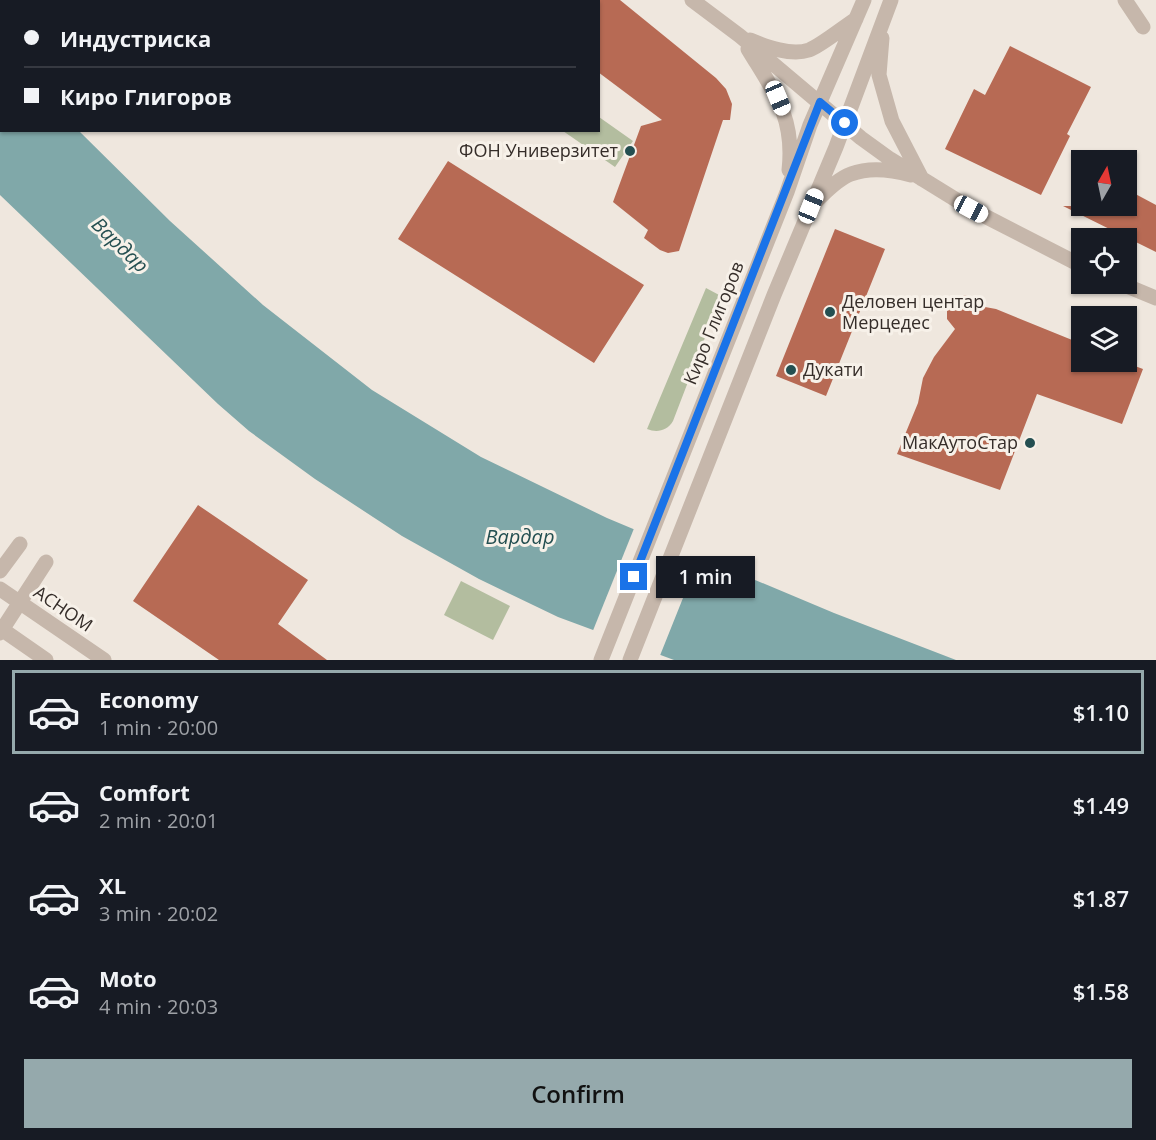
<!DOCTYPE html>
<html lang="en">
<head>
<meta charset="utf-8">
<style>
  :root { --surface:#171b24; --page:#20242c; --text:#f1f3f6; --muted:#9ea1a6; --line:#363941; --accent:#95a9ac }
  body { margin:0; font-family:"Open Sans",sans-serif; background:var(--page); color:var(--text); height:100vh; display:flex; flex-direction:column; font-size:22px; white-space:nowrap }
  * { box-sizing:border-box; margin:0 }
  p { font-size:20px; color:var(--muted) }
  .icon { flex:none; width:33px; height:33px; fill:none; stroke:currentColor; stroke-width:2; stroke-linecap:round; stroke-linejoin:round }
  .map { position:relative; height:660px; overflow:hidden }
  .sheet { display:flex; flex-direction:column; background:var(--surface); flex:1 }
  .sheet>* { flex:none }
  .hud { position:absolute; left:0px; top:0px; width:600px; height:132px; box-shadow:0 2px 4px #0004; display:grid; align-content:center; height:132px; padding:0 24px; background:var(--surface) }
  .needle { width:39px; rotate:9deg }
  .buttons { position:absolute; left:1071px; top:150px; display:grid; gap:12px }
  .buttons a { display:grid; place-items:center; width:66px; height:66px; border-radius:0px; background:var(--surface); box-shadow:0 2px 4px #0004; font-size:30px }
  .end { position:absolute; width:27px; height:27px; margin:-14px; border:8px solid #1a73e8; background:#fff; box-shadow:0 0 0 3px #fff }
  .from { border-radius:50% }
  .bubble { position:absolute; height:42px; border-radius:0px; background:var(--surface); box-shadow:0 2px 4px #0004; font-size:20px; font-weight:600; line-height:42px; text-align:center }
  .car { position:absolute; width:18px; height:36px; margin:-18px -9px; border-radius:8px; box-shadow:0 0 4px 2px #0007; background:linear-gradient(#fff 24%,#345 0 40%,#fff 0 76%,#345 0 86%,#fff 0) }
  .hud b { display:flex; align-items:center; gap:21px; height:57px; font-size:22px }
  .hud b+b { border-top:2px solid var(--line) }
  .hud i { width:15px; height:15px; background:var(--text) }
  ul { padding:10px 0 0; list-style:none }
  li { display:flex; align-items:center; gap:18px; height:84px; margin:0 12px 9px; padding:0 12px; border:3px solid transparent; border-radius:0px }
  li div { flex:1 }
  li b { display:block; font-size:22px }
  li em { font-style:normal; font-weight:600 }
  li.on { border-color:var(--accent) }
  li>.icon { width:54px; height:54px; stroke-width:1.5 }
  .action { display:flex; gap:12px; margin-top:auto; padding:12px 24px }
  .action a { flex:1; height:69px; border-radius:0px; background:var(--accent); color:#111; font-size:24px; font-weight:600; line-height:69px; text-align:center }
  .map>svg:first-child { display:block }
  .green { fill:#b3bd9f }
  .water { fill:#80a8a9 }
  .pier { fill:#efe7de }
  .building { fill:#b76a54 }
  .lines { fill:none; stroke-linecap:round; stroke-linejoin:round }
  .minor { stroke:#c6b7ab; stroke-width:15 }
  .route { stroke:#1a73e8; stroke-width:8 }
  .poi-dot { fill:#244f51; stroke:#f7f1e9; stroke-width:2 }
  .labels { text-anchor:middle; stroke-width:6; stroke-linejoin:round; paint-order:stroke }
  .poi-label { font-size:18px; fill:#352d29; stroke:#f7f1e9; text-anchor:end }
  .street-label { font-size:18px; fill:#352d29; stroke:#f7f1e9 }
  .water-label { font-size:20px; font-style:italic; fill:#244f51; stroke:#f7f1e9 }
</style>
</head>
<body>
<div class="map">
<svg width="1156" height="660" viewBox="0 0 1156 660">
  <rect width="100%" height="100%" fill="#efe7de"/>
  <!-- green -->
  <path class="green" d="M 599,117 L 633,141 L 615,167 L 563,131 L 598,130 Z
    M 706,288 L 721,296 L 673,421 C 667,431 657,433 647,429 Z
    M 461,581 L 510,606 L 493,640 L 444,615 Z"/>
  <!-- water -->
  <path class="water" d="M 0,50 L 2,130 L 79,131 L 170,221 L 263,305 L 372,390 L 481,457 L 607,518 L 834,613 L 956,660 L 674,660 L 558,617 L 479,579 L 402,536 L 315,479 L 249,431 L 218,404 L 0,195 Z"/>
  <!-- pier -->
  <path class="pier" d="M 635,526 L 701,553 L 659,658 L 592,633 Z"/>
  <!-- building -->
  <path class="building" d="M 598,0 L 620,0 L 716,78 L 726,89 L 732,104 L 730,120 L 723,120 L 679,251 L 668,253 L 660,250 L 644,238 L 648,230 L 613,202 L 641,126 L 662,120 L 598,72 Z
    M 1010,46 L 1091,87 L 1067,134 L 1070,136 L 1041,195 L 945,149 L 974,89 L 985,95 Z
    M 448,161 L 644,285 L 594,363 L 398,239 Z
    M 1126,189 L 1156,205 L 1156,252 L 1063,206 L 1126,206 Z
    M 835,229 L 885,249 L 826,396 L 776,376 Z
    M 964,295 L 978,298 L 985,307 L 996,309 L 1082,344 L 1082,362 L 1124,362 L 1143,369 L 1122,424 L 1037,394 L 1000,490 L 897,454 L 918,403 L 923,378 L 934,357 L 955,329 L 947,319 L 947,306 L 953,297 Z
    M 198,505 L 308,580 L 278,624 L 327,660 L 219,660 L 133,601 Z"/>
  <g class="lines">
    <!-- minor -->
    <path class="minor" d="M 692,0 L 740,36 L 861,138 L 890,159 L 971,209 L 1082,266
      M 1125,0 L 1143,27
      M 882,38 L 879,75 L 892,121 L 922,179
      M 750,40 C 767,47 791,56 809,50 C 820,46 845,26 856,19
      M 748,49 C 774,92 795,117 789,170
      M 814,203 C 825,193 837,179 851,174 C 869,167 893,170 911,175
      M 1122,284 L 1156,298
      M 0,571 L 20,544
      M 0,589 L 104,660
      M 0,628 L 46,660
      M 0,633 L 46,562
      M 601,660 L 787,192 L 810,125 L 864,0
      M 630,660 L 774,295 L 836,147 L 891,0"/>
  </g>
  <g class="lines">
    <!-- route -->
    <path class="route" d="M 634,577 L 820,102 L 845,123"/>
  </g>
  <!-- markers -->
  <g class="poi-dot">
    <circle cx="630" cy="151" r="6"/>
    <circle cx="830" cy="312" r="6"/>
    <circle cx="791" cy="370" r="6"/>
    <circle cx="1030" cy="443" r="6"/>
  </g>
  <g class="labels">
    <!-- poi labels -->
    <g class="poi-label">
      <text x="618" y="157">ФОН Универзитет</text>
      <text x="842" y="308" text-anchor="start">Деловен центар<tspan x="842" dy="21">Мерцедес</tspan></text>
      <text x="803" y="376" text-anchor="start">Дукати</text>
      <text x="1018" y="449">МакАутоСтар</text>
    </g>
    <!-- street labels -->
    <g class="street-label">
      <text transform="translate(714 323) rotate(-68)" y="6">Киро Глигоров</text>
      <text transform="translate(63 609) rotate(34)" y="6">АСНОМ</text>
    </g>
    <!-- water labels -->
    <g class="water-label">
      <text transform="translate(120 245) rotate(44)" y="7">Вардар</text>
      <text x="520" y="544">Вардар</text>
    </g>
  </g>
</svg>
<div class="buttons">
<a><svg class="needle" viewBox="-14 -14 28 28"><path d="M0-13l5 13h-10z" fill="#e53935"/><path d="M0 13l5-13h-10z" fill="#9ea1a6"/></svg></a>
<a><svg class="icon" aria-label="locate" viewBox="0 0 24 24"><circle cx="12" cy="12" r="6"/><path d="M12 2v4M12 18v4M2 12h4M18 12h4"/></svg></a>
<a><svg class="icon" aria-label="layers" viewBox="0 0 24 24"><path d="M12 4l9 5-9 5-9-5zM3 14l9 5 9-5"/></svg></a>
</div>
<i class="end from" style="left:845px;top:123px"></i>
<i class="end" style="left:634px;top:577px"></i>
<div class="bubble" style="left:656px;top:556px;width:99px">1 min</div>
<i class="car" style="left:778px;top:98px;rotate:157deg"></i>
<i class="car" style="left:811px;top:206px;rotate:22deg"></i>
<i class="car" style="left:971px;top:209px;rotate:118deg"></i>
<div class="hud">
<b><i class="from"></i>Индустриска</b>
<b><i></i>Киро Глигоров</b>
</div>
</div>
<section class="sheet">
<ul>
<li class="on"><svg class="icon" aria-label="car" viewBox="0 0 24 24"><path d="M5 17H2v-5l4-1 3-4h7l3 4 3 1v5h-3M9 17h6M6 11h13"/><circle cx="7" cy="17" r="2"/><circle cx="17" cy="17" r="2"/></svg><div><b>Economy</b><p>1 min · 20:00</p></div><em>$1.10</em></li>
<li><svg class="icon" aria-label="car" viewBox="0 0 24 24"><path d="M5 17H2v-5l4-1 3-4h7l3 4 3 1v5h-3M9 17h6M6 11h13"/><circle cx="7" cy="17" r="2"/><circle cx="17" cy="17" r="2"/></svg><div><b>Comfort</b><p>2 min · 20:01</p></div><em>$1.49</em></li>
<li><svg class="icon" aria-label="car" viewBox="0 0 24 24"><path d="M5 17H2v-5l4-1 3-4h7l3 4 3 1v5h-3M9 17h6M6 11h13"/><circle cx="7" cy="17" r="2"/><circle cx="17" cy="17" r="2"/></svg><div><b>XL</b><p>3 min · 20:02</p></div><em>$1.87</em></li>
<li><svg class="icon" aria-label="car" viewBox="0 0 24 24"><path d="M5 17H2v-5l4-1 3-4h7l3 4 3 1v5h-3M9 17h6M6 11h13"/><circle cx="7" cy="17" r="2"/><circle cx="17" cy="17" r="2"/></svg><div><b>Moto</b><p>4 min · 20:03</p></div><em>$1.58</em></li>
</ul>
<div class="action"><a>Confirm</a></div>
</section>
</body>
</html>
